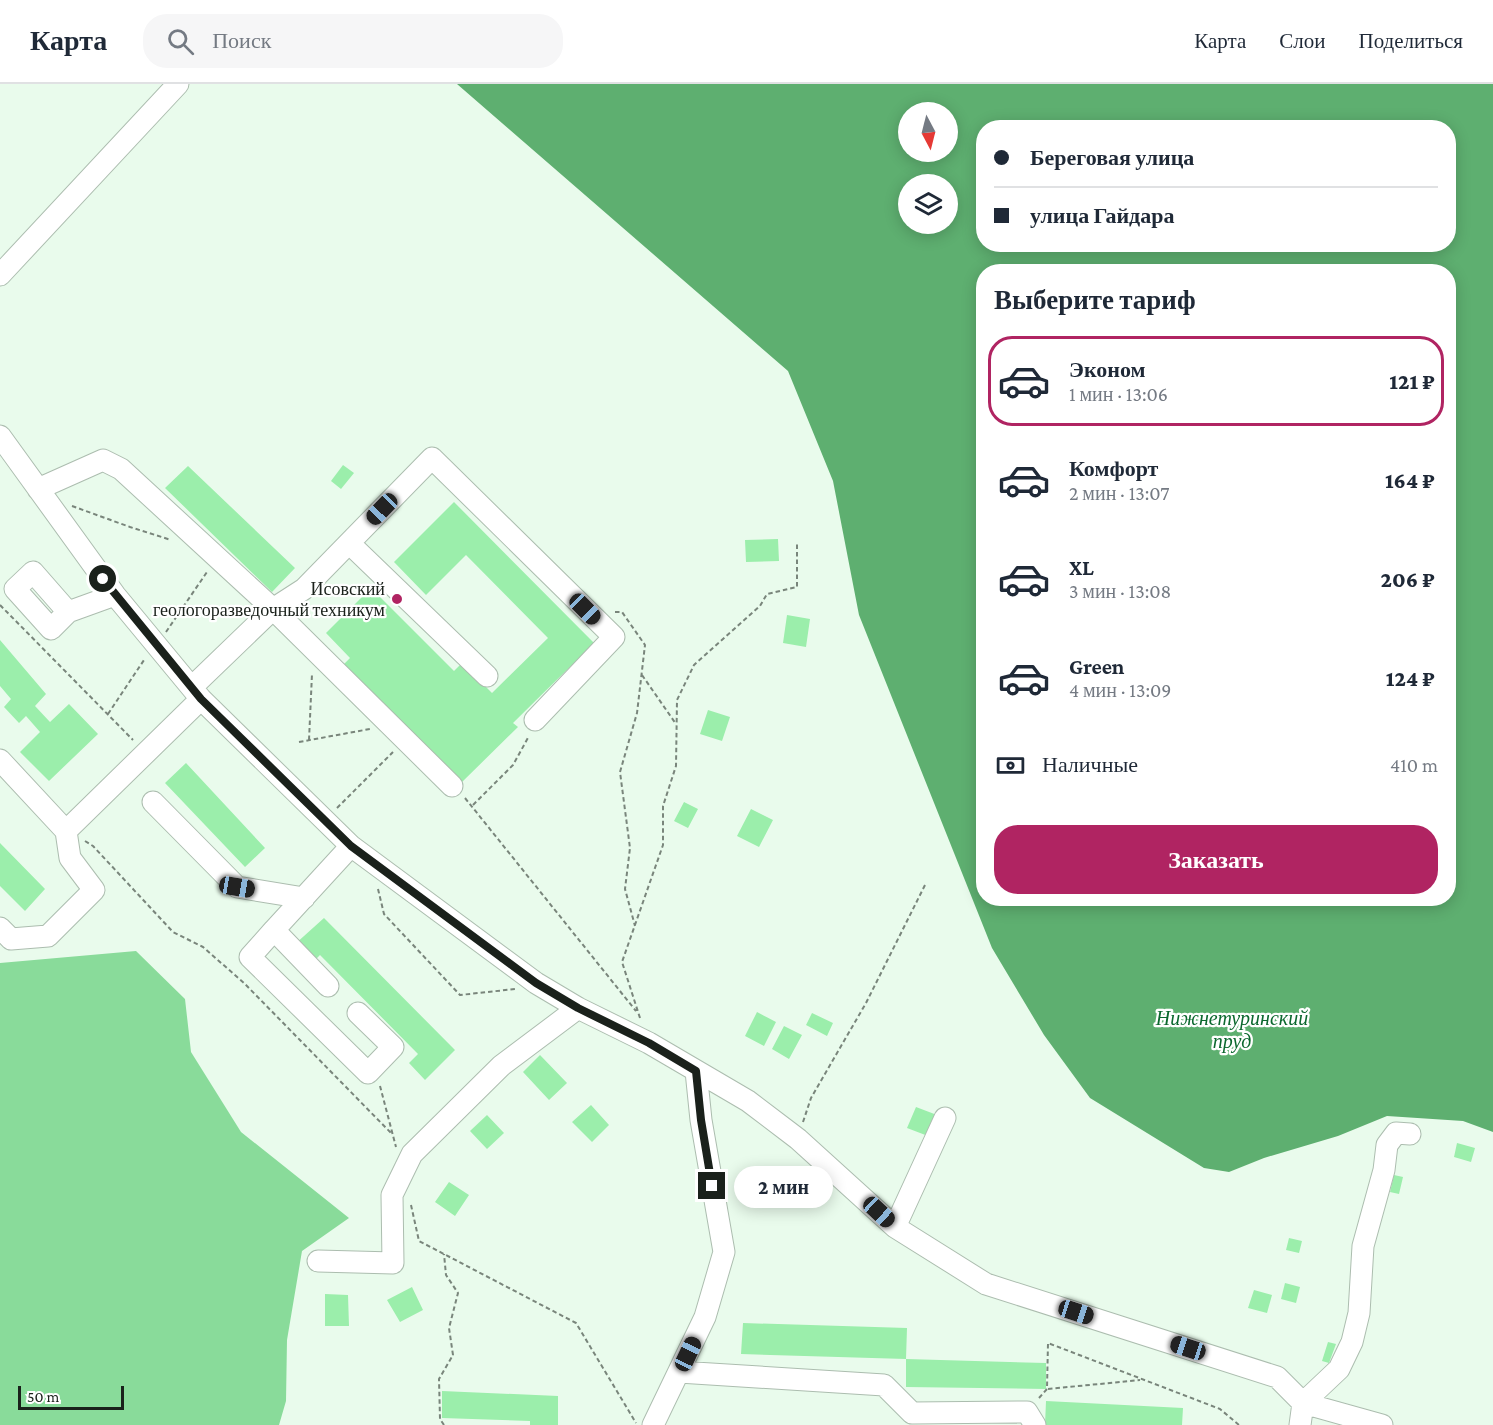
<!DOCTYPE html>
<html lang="ru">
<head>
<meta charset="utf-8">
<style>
  :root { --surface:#fff; --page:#f6f6f7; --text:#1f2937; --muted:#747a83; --line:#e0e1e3; --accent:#b02462 }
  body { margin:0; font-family:"Crimson Pro",serif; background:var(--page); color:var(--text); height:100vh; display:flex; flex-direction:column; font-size:22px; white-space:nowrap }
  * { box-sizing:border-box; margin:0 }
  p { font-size:20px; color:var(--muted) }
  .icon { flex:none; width:33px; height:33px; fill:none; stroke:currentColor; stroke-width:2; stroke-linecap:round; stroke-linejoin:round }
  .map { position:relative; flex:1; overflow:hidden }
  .sheet { position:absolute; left:976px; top:180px; width:480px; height:642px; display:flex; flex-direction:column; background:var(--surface); border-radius:24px; box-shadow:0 3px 15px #0003 }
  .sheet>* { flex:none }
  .hud { position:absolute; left:976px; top:36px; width:480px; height:132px; border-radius:24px; box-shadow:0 3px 15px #0003; display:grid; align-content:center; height:132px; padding:0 18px; background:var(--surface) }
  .needle { width:39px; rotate:173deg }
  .buttons { position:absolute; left:898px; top:18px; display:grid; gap:12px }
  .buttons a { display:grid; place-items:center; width:60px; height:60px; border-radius:50%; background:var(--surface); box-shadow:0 3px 15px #0003; font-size:30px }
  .scale { position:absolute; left:18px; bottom:15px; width:106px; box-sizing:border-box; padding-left:6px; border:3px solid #1a211b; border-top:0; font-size:16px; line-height:21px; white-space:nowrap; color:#1a211b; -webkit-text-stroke:4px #fff; paint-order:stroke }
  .end { position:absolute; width:27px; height:27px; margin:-14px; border:8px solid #1a211b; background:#fff; box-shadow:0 0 0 3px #fff }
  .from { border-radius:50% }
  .bubble { position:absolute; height:42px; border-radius:21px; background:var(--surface); box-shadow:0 3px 15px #0003; font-size:20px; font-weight:800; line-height:42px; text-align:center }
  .car { position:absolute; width:18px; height:36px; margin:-18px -9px; border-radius:8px; box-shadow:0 0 4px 2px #0007; background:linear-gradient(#222 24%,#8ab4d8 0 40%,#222 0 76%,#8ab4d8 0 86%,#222 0) }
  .hud b { display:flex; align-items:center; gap:21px; height:57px; font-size:22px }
  .hud b+b { border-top:2px solid var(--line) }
  .hud i { width:15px; height:15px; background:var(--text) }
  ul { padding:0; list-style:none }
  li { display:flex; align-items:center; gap:18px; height:90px; margin:0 12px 9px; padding:0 6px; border:3px solid transparent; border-radius:24px }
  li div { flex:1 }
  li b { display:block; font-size:22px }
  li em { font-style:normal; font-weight:800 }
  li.current { border-color:var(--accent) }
  li>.icon { width:54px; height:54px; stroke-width:1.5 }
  h2 { padding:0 18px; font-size:27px; line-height:72px }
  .pay { display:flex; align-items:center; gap:15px; height:66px; padding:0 18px; font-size:22px }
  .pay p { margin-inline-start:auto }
  .cta { display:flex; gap:12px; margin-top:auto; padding:12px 18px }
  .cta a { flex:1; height:69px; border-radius:24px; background:var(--accent); color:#fff; font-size:24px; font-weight:800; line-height:69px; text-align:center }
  header { display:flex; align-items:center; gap:36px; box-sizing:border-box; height:84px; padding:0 30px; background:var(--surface); border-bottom:2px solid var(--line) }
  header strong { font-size:28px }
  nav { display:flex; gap:33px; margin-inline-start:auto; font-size:21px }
  .search { width:420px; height:54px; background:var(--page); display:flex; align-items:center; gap:15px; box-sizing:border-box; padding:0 21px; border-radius:24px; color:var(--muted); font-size:22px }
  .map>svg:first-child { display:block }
  .forest { fill:#89db9a }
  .water { fill:#5eaf70; fill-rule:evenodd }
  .building { fill:#9beeab }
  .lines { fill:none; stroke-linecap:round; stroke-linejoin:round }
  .minor-casing { stroke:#acbdaf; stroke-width:23 }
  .path { stroke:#79857b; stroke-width:2; stroke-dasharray:4.5 3; stroke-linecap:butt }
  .minor { stroke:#fff; stroke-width:21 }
  .route { stroke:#1a211b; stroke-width:8 }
  .poi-dot { fill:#b02462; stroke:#fff; stroke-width:2 }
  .labels { text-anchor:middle; stroke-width:4.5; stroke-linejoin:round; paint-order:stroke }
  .poi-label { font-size:18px; fill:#1a211b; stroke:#fff; text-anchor:end }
  .water-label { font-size:20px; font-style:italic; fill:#0b682e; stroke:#fff }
</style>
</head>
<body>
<header>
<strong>Карта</strong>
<div class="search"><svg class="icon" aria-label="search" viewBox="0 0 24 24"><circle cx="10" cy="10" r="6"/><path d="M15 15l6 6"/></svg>Поиск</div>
<nav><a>Карта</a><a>Слои</a><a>Поделиться</a></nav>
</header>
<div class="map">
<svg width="1493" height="1341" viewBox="0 0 1493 1341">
  <rect width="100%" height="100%" fill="#e9fbec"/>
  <!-- forest -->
  <path class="forest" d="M 136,867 L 185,915 L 191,968 L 241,1048 L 349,1134 L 302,1167 L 287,1256 L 286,1317 L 279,1341 L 0,1341 L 0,879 Z"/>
  <!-- water -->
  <path class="water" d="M 457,0 L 1493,0 L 1493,1048 L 1463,1037 L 1387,1032 L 1338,1052 L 1264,1074 L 1229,1088 L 1204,1084 L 1090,1014 L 1044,951 L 992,864 L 859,531 L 833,397 L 788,287 ZM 909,28 L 948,28 L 948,68 L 909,68 ZM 984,44 L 1449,44 L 1449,160 L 984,160 ZM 909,100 L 948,100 L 948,140 L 909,140 ZM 984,188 L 1449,188 L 1449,814 L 984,814 Z"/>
  <!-- building -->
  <path class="building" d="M 343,381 L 354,389 L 341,405 L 331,397 Z
    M 188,382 L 295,484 L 272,508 L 165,404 Z
    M 454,418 L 594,559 L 513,639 L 518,643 L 461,699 L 344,580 L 350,574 L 326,549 L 371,504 L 454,587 L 462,579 L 492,609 L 548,554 L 466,471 L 426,511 L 394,478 Z
    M 778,455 L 779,477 L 746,478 L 745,456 Z
    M 787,531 L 810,535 L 806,563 L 783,559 Z
    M 0,556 L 46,610 L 35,622 L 50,638 L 69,620 L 98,650 L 49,697 L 20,668 L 40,648 L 26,632 L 19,639 L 4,623 L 11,615 L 0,602 Z
    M 708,626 L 730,633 L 722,657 L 700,650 Z
    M 186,679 L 265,764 L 245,783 L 165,699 Z
    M 684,718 L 698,725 L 688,744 L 674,737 Z
    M 751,725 L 773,736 L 759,763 L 737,752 Z
    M 0,759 L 45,805 L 25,827 L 0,802 Z
    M 324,834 L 455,966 L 425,996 L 409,979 L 418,970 L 320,871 L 311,880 L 294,861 Z
    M 757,928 L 776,938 L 764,962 L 745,952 Z
    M 812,929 L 833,939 L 827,952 L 806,941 Z
    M 784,942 L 802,951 L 789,975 L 772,965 Z
    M 540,971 L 567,999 L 549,1016 L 523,988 Z
    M 591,1021 L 609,1041 L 592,1058 L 572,1038 Z
    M 916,1023 L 937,1031 L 928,1052 L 907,1044 Z
    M 487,1031 L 504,1049 L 487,1065 L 470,1047 Z
    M 1457,1059 L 1475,1064 L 1471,1078 L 1454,1073 Z
    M 1394,1091 L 1403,1093 L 1399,1110 L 1390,1108 Z
    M 449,1098 L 469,1111 L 455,1132 L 435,1118 Z
    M 1289,1154 L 1302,1157 L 1299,1169 L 1286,1166 Z
    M 1285,1199 L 1300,1203 L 1296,1219 L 1281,1215 Z
    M 412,1203 L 423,1226 L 400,1238 L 387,1216 Z
    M 1254,1206 L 1272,1211 L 1267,1229 L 1248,1224 Z
    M 325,1210 L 348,1211 L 349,1242 L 325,1242 Z
    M 743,1239 L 907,1244 L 906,1275 L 741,1270 Z
    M 1328,1258 L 1336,1260 L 1329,1279 L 1322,1277 Z
    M 906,1275 L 1046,1279 L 1046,1305 L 906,1303 Z
    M 442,1307 L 558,1312 L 558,1341 L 530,1341 L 530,1337 L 442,1334 Z
    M 1046,1317 L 1183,1324 L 1182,1341 L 1045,1341 Z"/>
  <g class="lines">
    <defs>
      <path id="minor" d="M 0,191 L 178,0
        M 0,352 L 115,511 L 201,615 L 351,762 L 536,899 L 578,924 L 649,959 L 748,1017 L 798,1055 L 895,1143 L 986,1200 L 1277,1293 L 1303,1319 L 1382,1341
        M 38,405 L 103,376 L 121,385 L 273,525 L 452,702
        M 349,459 L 487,592
        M 68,528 L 33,488 L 15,505 L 51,545 L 68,528 L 115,511
        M 192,603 L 273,525 L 304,505 L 432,374 L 614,553 L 535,636
        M 0,676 L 66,747
        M 153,718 L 237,803 L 304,814
        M 0,844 L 11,855 L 48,852 L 94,806 L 70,774 L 66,747 L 201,615
        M 274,846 L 250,873 L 368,989 L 393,963 L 358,929
        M 328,902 L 274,846 L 351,762
        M 895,1143 L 945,1034
        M 318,1177 L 393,1179 L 392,1111 L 412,1070 L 501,982 L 578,924
        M 679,1288 L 884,1301 L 912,1329 L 1027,1328 L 1035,1341
        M 1303,1319 L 1339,1285 L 1352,1258 L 1359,1229 L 1363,1162 L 1384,1086 L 1387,1061 L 1396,1049 L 1410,1050
        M 653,1341 L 705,1233 L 724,1168 L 701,1036 L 696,987
        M 1300,1341 L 1303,1319"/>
    </defs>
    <!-- minor casing -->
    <use href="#minor" class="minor-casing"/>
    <!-- path -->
    <path class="path" d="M 72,422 L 130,443 L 171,456
      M 0,521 L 133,656
      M 615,528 L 622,528 L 645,561 L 637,629 L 620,688 L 630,764 L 625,805 L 635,842
      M 166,548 L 207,488
      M 642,591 L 676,640
      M 108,630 L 144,576
      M 309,656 L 312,590
      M 299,658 L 370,645
      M 465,714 L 636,927
      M 473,721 L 513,681 L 529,652
      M 337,724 L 393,668
      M 85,757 L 93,762 L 173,848 L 203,863 L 244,899 L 392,1050
      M 378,805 L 384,830 L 460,911 L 515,905
      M 640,934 L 622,878 L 663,761 L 663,722 L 676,682 L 677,616 L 694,581 L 760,522 L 767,510 L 797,503 L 797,460
      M 380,1002 L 396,1063
      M 803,1038 L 811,1014 L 866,919 L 925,801
      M 411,1121 L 419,1157 L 576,1239 L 636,1339
      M 1048,1305 L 1140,1296
      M 1039,1314 L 1047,1305 L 1048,1259 L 1220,1325 L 1239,1341
      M 444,1341 L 440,1335 L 439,1295 L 453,1271 L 449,1244 L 458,1209 L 446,1191 L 444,1170"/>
    <!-- minor -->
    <use href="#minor" class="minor"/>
  </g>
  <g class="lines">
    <!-- route -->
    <path class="route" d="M 103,495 L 201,615 L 351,762 L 536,899 L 578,924 L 649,959 L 696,987 L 701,1036 L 712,1102"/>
  </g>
  <!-- markers -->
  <circle class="poi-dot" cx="397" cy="515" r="6"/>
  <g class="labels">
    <!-- poi labels -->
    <g class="poi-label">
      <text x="385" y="511">Исовский<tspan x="385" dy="21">геологоразведочный техникум</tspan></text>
    </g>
    <!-- water labels -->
    <g class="water-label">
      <text x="1232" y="941">Нижнетуринский<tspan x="1232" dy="23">пруд</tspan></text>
    </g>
  </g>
</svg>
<div class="buttons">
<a><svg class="needle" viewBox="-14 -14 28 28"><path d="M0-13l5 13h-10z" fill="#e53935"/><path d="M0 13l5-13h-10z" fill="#747a83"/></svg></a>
<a><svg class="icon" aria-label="layers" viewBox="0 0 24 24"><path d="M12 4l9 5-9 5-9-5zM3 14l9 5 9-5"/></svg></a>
</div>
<div class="scale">50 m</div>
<i class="end from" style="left:103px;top:495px"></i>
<i class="end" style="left:712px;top:1102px"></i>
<div class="bubble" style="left:734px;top:1082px;width:99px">2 мин</div>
<i class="car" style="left:382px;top:425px;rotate:224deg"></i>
<i class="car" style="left:585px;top:525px;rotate:135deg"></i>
<i class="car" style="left:237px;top:803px;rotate:100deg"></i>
<i class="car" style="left:879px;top:1128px;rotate:133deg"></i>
<i class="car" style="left:1076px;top:1228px;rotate:108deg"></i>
<i class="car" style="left:1188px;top:1264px;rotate:288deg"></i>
<i class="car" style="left:688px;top:1270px;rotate:25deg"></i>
<div class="hud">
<b><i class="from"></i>Береговая улица</b>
<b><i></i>улица Гайдара</b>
</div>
<section class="sheet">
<h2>Выберите тариф</h2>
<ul>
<li class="current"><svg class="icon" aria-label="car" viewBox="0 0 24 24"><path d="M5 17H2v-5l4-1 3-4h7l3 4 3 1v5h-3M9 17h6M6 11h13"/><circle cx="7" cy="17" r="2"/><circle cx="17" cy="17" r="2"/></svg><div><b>Эконом</b><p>1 мин · 13:06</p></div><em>121 ₽</em></li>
<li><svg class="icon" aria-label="car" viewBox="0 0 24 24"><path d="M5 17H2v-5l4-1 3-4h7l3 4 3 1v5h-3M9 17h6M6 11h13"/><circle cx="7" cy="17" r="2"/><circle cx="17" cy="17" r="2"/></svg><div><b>Комфорт</b><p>2 мин · 13:07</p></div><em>164 ₽</em></li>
<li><svg class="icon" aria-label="car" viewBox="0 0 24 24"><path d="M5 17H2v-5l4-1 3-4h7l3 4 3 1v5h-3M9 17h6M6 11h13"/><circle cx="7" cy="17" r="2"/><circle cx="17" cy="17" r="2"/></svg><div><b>XL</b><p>3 мин · 13:08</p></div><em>206 ₽</em></li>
<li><svg class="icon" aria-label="car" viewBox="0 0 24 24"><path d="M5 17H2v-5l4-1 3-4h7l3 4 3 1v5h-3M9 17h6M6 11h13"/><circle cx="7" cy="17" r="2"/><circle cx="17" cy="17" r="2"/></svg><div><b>Green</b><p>4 мин · 13:09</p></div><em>124 ₽</em></li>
</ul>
<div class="pay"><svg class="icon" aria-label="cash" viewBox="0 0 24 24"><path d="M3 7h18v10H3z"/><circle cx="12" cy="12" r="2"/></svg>Наличные<p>410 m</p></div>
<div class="cta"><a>Заказать</a></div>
</section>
</div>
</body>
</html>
